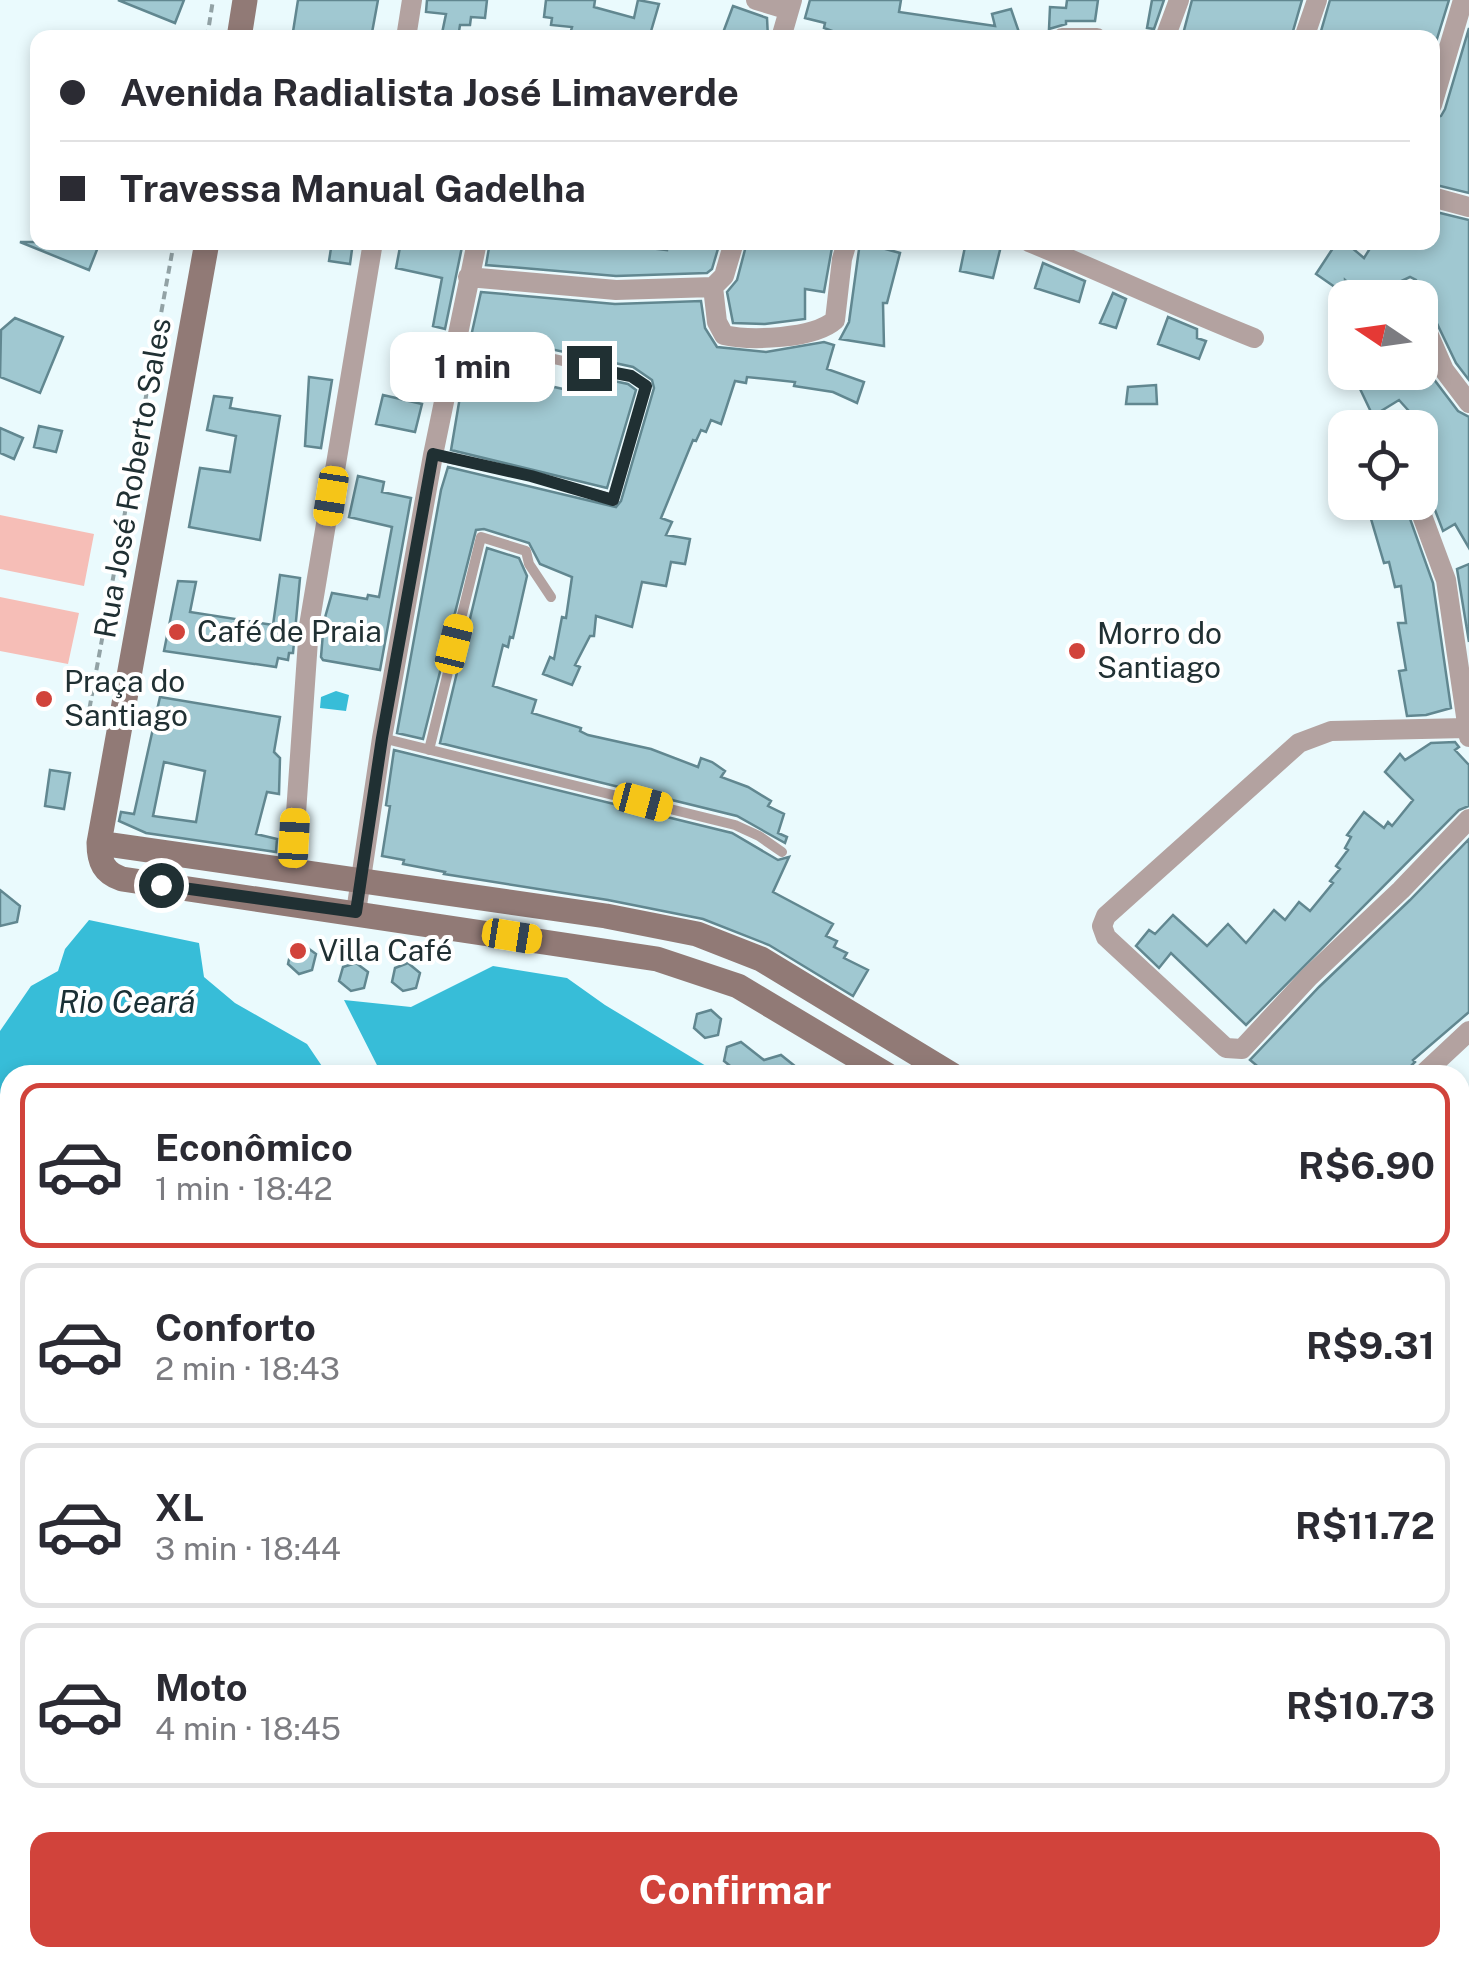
<!DOCTYPE html>
<html lang="pt">
<head>
<meta charset="utf-8">
<style>
  :root { --surface:#fff; --page:#f2f2f3; --text:#2b2b33; --muted:#7c7c81; --line:#e1e1e2; --accent:#d1433b }
  body { margin:0; font-family:"Public Sans",sans-serif; background:var(--page); color:var(--text); height:100vh; display:flex; flex-direction:column; font-size:38px; white-space:nowrap }
  * { box-sizing:border-box; margin:0 }
  p { font-size:32px; color:var(--muted) }
  .icon { flex:none; width:55px; height:55px; fill:none; stroke:currentColor; stroke-width:2; stroke-linecap:round; stroke-linejoin:round }
  .map { position:relative; flex:1; overflow:hidden }
  .drawer { position:absolute; left:0px; top:1065px; width:1470px; height:902px; display:flex; flex-direction:column; background:var(--surface); border-radius:30px 30px 0 0; box-shadow:0 5px 15px #0003 }
  .drawer>* { flex:none }
  .top-card { position:absolute; left:30px; top:30px; width:1410px; height:220px; border-radius:20px; box-shadow:0 5px 15px #0003; display:grid; align-content:center; height:220px; padding:0 30px; background:var(--surface) }
  .needle { width:65px; rotate:283deg }
  .controls { position:absolute; left:1328px; top:280px; display:grid; gap:20px }
  .controls a { display:grid; place-items:center; width:110px; height:110px; border-radius:20px; background:var(--surface); box-shadow:0 5px 15px #0003; font-size:50px }
  .end { position:absolute; width:45px; height:45px; margin:-22px; border:12px solid #203033; background:#fff; box-shadow:0 0 0 5px #fff }
  .from { border-radius:50% }
  .bubble { position:absolute; height:70px; border-radius:20px; background:var(--surface); box-shadow:0 5px 15px #0003; font-size:32px; font-weight:700; line-height:70px; text-align:center }
  .car { position:absolute; width:30px; height:60px; margin:-30px -15px; border-radius:12px; box-shadow:0 0 8px 2px #0007; background:linear-gradient(#f5c518 24%,#345 0 40%,#f5c518 0 76%,#345 0 86%,#f5c518 0) }
  .top-card b { display:flex; align-items:center; gap:35px; height:95px; font-size:38px }
  .top-card b+b { border-top:2px solid var(--line) }
  .top-card i { width:25px; height:25px; background:var(--text) }
  ul { padding:18px 0 0; list-style:none }
  li { display:flex; align-items:center; gap:30px; height:165px; margin:0 20px 15px; padding:0 10px; border:5px solid var(--line); border-radius:20px }
  li div { flex:1 }
  li b { display:block; font-size:38px }
  li em { font-style:normal; font-weight:700 }
  li.current { border-color:var(--accent) }
  li>.icon { width:90px; height:90px; stroke-width:1.5 }
  .primary-button { display:flex; gap:20px; margin-top:auto; padding:20px 30px }
  .primary-button a { flex:1; height:115px; border-radius:20px; background:var(--accent); color:#fff; font-size:40px; font-weight:700; line-height:115px; text-align:center }
  .map>svg:first-child { display:block }
  .green { fill:#f6beb7 }
  .water { fill:#37bdd8 }
  .building { fill:#a0c8d1; stroke:#618790; stroke-width:2.5; fill-rule:evenodd }
  .lines { fill:none; stroke-linecap:round; stroke-linejoin:round }
  .path { stroke:#92a2a5; stroke-width:4; stroke-dasharray:8 5; stroke-linecap:butt }
  .lane { stroke:#b3a2a0; stroke-width:10 }
  .street { stroke:#b3a2a0; stroke-width:20 }
  .secondary { stroke:#917a76; stroke-width:25 }
  .route { stroke:#203033; stroke-width:12 }
  .poi-dot { fill:#d1433b; stroke:#fff; stroke-width:4 }
  .labels { text-anchor:middle; stroke-width:8; stroke-linejoin:round; paint-order:stroke }
  .street-label { font-size:30px; fill:#203033; stroke:#fff }
  .poi-label { font-size:30px; fill:#203033; stroke:#fff; text-anchor:start }
  .water-label { font-size:32px; font-style:italic; fill:#1a3035; stroke:#fff }
</style>
</head>
<body>
<div class="map">
<svg width="1469" height="1967" viewBox="0 0 1469 1967">
  <rect width="100%" height="100%" fill="#eafafd"/>
  <!-- green -->
  <path class="green" d="M 0,515 L 94,534 L 84,586 L 0,569 Z
    M 0,597 L 79,613 L 68,664 L 0,651 Z"/>
  <!-- water -->
  <path class="water" d="M 336,691 L 349,695 L 346,711 L 320,708 L 321,697 Z
    M 89,920 L 199,943 L 204,977 L 235,1003 L 307,1044 L 328,1075 L 10,1075 L 10,1958 L 304,1958 L 299,1967 L 0,1967 L 0,1031 L 31,986 L 58,971 L 65,949 Z
    M 493,966 L 567,978 L 605,1005 L 721,1075 L 382,1075 L 344,1000 L 411,1007 Z
    M 1460,1610 L 1469,1620 L 1469,1967 L 750,1967 L 743,1958 L 1460,1958 Z"/>
  <!-- building -->
  <path class="building" d="M 118,0 L 184,0 L 175,23 Z
    M 298,0 L 378,0 L 371,38 L 292,38 Z
    M 427,0 L 487,0 L 485,18 L 471,17 L 470,25 L 460,25 L 458,38 L 441,38 L 446,14 L 426,12 Z
    M 546,0 L 595,0 L 594,7 L 634,18 L 638,0 L 659,4 L 649,38 L 569,38 L 572,27 L 551,25 L 552,18 L 544,17 Z
    M 810,0 L 901,0 L 899,12 L 995,26 L 992,14 L 1011,9 L 1021,38 L 851,38 L 824,28 L 825,23 L 805,18 Z
    M 1067,0 L 1098,0 L 1095,21 L 1066,21 L 1066,24 L 1049,29 L 1050,7 L 1066,8 Z
    M 1152,0 L 1164,0 L 1154,29 L 1147,28 Z
    M 1192,0 L 1302,0 L 1291,38 L 1182,38 Z
    M 1330,0 L 1449,0 L 1432,55 L 1432,38 L 1319,38 Z
    M 733,6 L 767,18 L 768,38 L 721,38 Z
    M 1469,28 L 1469,193 L 1432,184 L 1432,131 L 1437,120 L 1432,118 L 1441,116 L 1445,109 Z
    M 1432,211 L 1469,220 L 1469,380 L 1456,363 L 1416,280 L 1410,277 L 1399,282 L 1397,298 L 1366,298 L 1345,280 L 1345,294 L 1316,274 L 1337,242 L 1345,242 L 1364,258 L 1374,242 L 1432,242 Z
    M 20,242 L 100,242 L 89,270 Z
    M 332,242 L 353,242 L 350,264 L 329,261 Z
    M 401,242 L 463,242 L 445,329 L 433,326 L 442,278 L 396,268 Z
    M 490,242 L 625,242 L 624,245 L 667,250 L 668,242 L 720,242 L 712,269 L 707,273 L 616,276 L 486,265 Z
    M 747,242 L 833,242 L 824,292 L 805,289 L 805,319 L 765,324 L 733,323 L 727,292 L 737,280 Z
    M 860,242 L 900,253 L 887,303 L 883,303 L 884,346 L 840,339 L 849,322 Z
    M 966,242 L 1002,242 L 993,278 L 960,271 Z
    M 1043,263 L 1085,281 L 1079,302 L 1035,288 Z
    M 481,292 L 615,304 L 701,301 L 705,328 L 717,347 L 766,352 L 824,342 L 834,345 L 827,369 L 864,382 L 857,403 L 833,392 L 794,386 L 795,382 L 747,377 L 746,383 L 735,381 L 721,424 L 711,420 L 706,432 L 701,430 L 696,441 L 693,440 L 661,518 L 672,522 L 666,535 L 690,539 L 685,564 L 671,562 L 666,586 L 642,582 L 632,627 L 596,616 L 594,636 L 590,636 L 575,665 L 580,667 L 572,685 L 543,674 L 550,657 L 554,659 L 562,617 L 566,618 L 572,577 L 540,564 L 529,543 L 484,529 L 476,530 L 423,739 L 397,733 L 441,490 L 448,467 L 616,507 L 621,501 L 654,388 L 652,380 L 633,367 L 472,332 Z
    M 1113,293 L 1126,299 L 1116,328 L 1100,323 Z
    M 1168,317 L 1197,329 L 1197,338 L 1206,341 L 1199,359 L 1158,344 Z
    M 15,318 L 63,337 L 40,393 L 0,377 L 1,330 Z
    M 1420,349 L 1433,378 L 1458,411 L 1469,417 L 1469,548 L 1455,524 L 1443,531 L 1430,497 L 1420,489 L 1420,450 L 1434,439 L 1399,400 L 1381,411 L 1371,412 L 1352,372 L 1420,372 Z
    M 465,367 L 572,391 L 576,373 L 628,384 L 636,390 L 607,488 L 451,450 Z
    M 309,377 L 332,380 L 321,448 L 305,446 Z
    M 1156,385 L 1157,404 L 1126,404 L 1128,387 Z
    M 383,395 L 422,404 L 415,432 L 376,424 Z
    M 214,396 L 232,398 L 230,408 L 280,416 L 260,540 L 189,527 L 200,468 L 230,472 L 236,436 L 207,430 Z
    M 39,426 L 62,431 L 56,452 L 34,447 Z
    M 0,428 L 23,438 L 14,459 L 0,453 Z
    M 358,476 L 384,482 L 382,492 L 411,498 L 380,670 L 323,660 L 321,657 L 324,621 L 332,593 L 367,599 L 368,595 L 379,597 L 392,527 L 349,517 Z
    M 1366,502 L 1404,502 L 1433,583 L 1451,708 L 1426,715 L 1407,716 L 1399,671 L 1406,670 L 1398,623 L 1406,623 L 1401,586 L 1395,587 L 1389,562 L 1384,563 Z
    M 487,548 L 519,558 L 527,576 L 513,638 L 510,637 L 508,647 L 503,645 L 493,686 L 536,700 L 532,713 L 581,728 L 580,731 L 588,735 L 651,749 L 698,767 L 701,758 L 712,762 L 725,771 L 721,777 L 748,787 L 771,801 L 768,806 L 784,814 L 778,833 L 787,837 L 785,843 L 737,816 L 440,743 Z
    M 1469,564 L 1469,642 L 1457,569 Z
    M 280,575 L 300,578 L 293,653 L 289,653 L 288,660 L 278,658 L 276,667 L 164,651 L 178,581 L 196,582 L 190,612 L 273,625 Z
    M 160,697 L 280,717 L 274,752 L 280,758 L 279,794 L 267,792 L 256,834 L 277,839 L 276,852 L 146,833 L 119,821 L 121,812 L 134,814 ZM 164,762 L 205,771 L 196,822 L 153,816 Z
    M 1455,742 L 1459,747 L 1455,750 L 1469,765 L 1469,806 L 1459,810 L 1246,1025 L 1171,953 L 1159,968 L 1136,946 L 1149,930 L 1155,934 L 1173,915 L 1207,946 L 1228,924 L 1246,943 L 1274,910 L 1285,920 L 1299,902 L 1310,911 L 1333,883 L 1330,881 L 1340,869 L 1336,866 L 1348,850 L 1345,848 L 1351,837 L 1347,835 L 1364,812 L 1384,828 L 1388,822 L 1392,826 L 1413,800 L 1385,772 L 1400,754 L 1405,760 L 1431,743 Z
    M 394,750 L 732,833 L 778,860 L 789,857 L 773,892 L 833,924 L 826,936 L 837,941 L 834,947 L 847,953 L 844,958 L 868,970 L 853,996 L 769,945 L 703,919 L 608,900 L 444,874 L 445,872 L 403,864 L 404,860 L 382,856 L 390,806 L 386,805 Z
    M 50,770 L 70,773 L 64,809 L 45,806 Z
    M 1469,839 L 1469,1012 L 1413,1060 L 1415,1062 L 1402,1075 L 1268,1075 L 1250,1060 L 1319,987 L 1410,900 Z
    M 0,890 L 20,906 L 17,922 L 0,926 Z
    M 305,946 L 316,954 L 312,970 L 299,974 L 288,964 L 291,950 Z
    M 356,963 L 368,972 L 364,988 L 351,991 L 339,981 L 343,967 Z
    M 408,963 L 420,973 L 416,988 L 403,991 L 392,982 L 395,968 Z
    M 711,1010 L 721,1019 L 718,1035 L 705,1038 L 694,1028 L 697,1014 Z
    M 741,1042 L 764,1060 L 781,1055 L 806,1075 L 730,1075 L 730,1072 L 735,1070 L 724,1061 L 727,1047 Z"/>
  <g class="lines">
    <!-- path -->
    <path class="path" d="M 207,38 L 213,0
      M 99,725 L 87,722 L 174,242
      M 1460,1926 L 1469,1923"/>
    <!-- lane -->
    <path class="lane" d="M 433,455 L 531,476 L 613,499 L 646,386 L 631,376 L 459,338
      M 382,738 L 735,825 L 759,836 L 782,852
      M 429,750 L 481,537 L 526,551 L 529,564 L 551,597"/>
    <!-- street -->
    <path class="street" d="M 756,0 L 789,10
      M 406,38 L 412,0
      M 781,38 L 792,0
      M 1062,38 L 1097,38
      M 1165,38 L 1179,0
      M 1304,38 L 1317,0
      M 1432,105 L 1463,0
      M 1432,197 L 1469,207
      M 1029,242 C 1105,273 1178,308 1254,338
      M 468,277 L 616,290 L 713,287
      M 713,287 L 717,322 L 724,335 C 750,341 814,339 835,320 L 842,259 L 847,242
      M 713,287 L 724,276 L 734,242
      M 1409,291 L 1412,298
      M 1420,315 L 1444,370 L 1469,403
      M 1377,424 L 1381,428
      M 1417,502 L 1446,580 L 1469,737
      M 1466,728 L 1331,731 L 1299,743 L 1106,916 L 1102,926 L 1106,937 L 1226,1048 L 1242,1049 L 1309,977 L 1401,890 L 1469,819
      M 292,871 L 309,626 L 373,242
      M 356,912 L 382,738 L 433,455 L 477,242
      M 1422,1075 L 1469,1031
      M 1460,1251 L 1469,1243"/>
    <!-- secondary -->
    <path class="secondary" d="M 239,38 L 245,0
      M 207,242 L 99,843 C 99,862 104,873 122,879 L 657,959 L 738,986 L 887,1075
      M 99,843 L 606,916 L 697,934 L 761,959 L 952,1075
      M 1460,1384 L 1469,1390
      M 1460,1422 L 1469,1427"/>
  </g>
  <g class="lines">
    <!-- route -->
    <path class="route" d="M 161,885 L 356,912 L 382,738 L 433,454 L 531,476 L 613,500 L 646,386 L 631,376 L 589,368"/>
  </g>
  <!-- markers -->
  <g class="poi-dot">
    <circle cx="177" cy="632" r="10"/>
    <circle cx="1077" cy="651" r="10"/>
    <circle cx="44" cy="699" r="10"/>
    <circle cx="298" cy="951" r="10"/>
  </g>
  <g class="labels">
    <!-- street labels -->
    <g class="street-label">
      <text transform="translate(133 478) rotate(-80)" y="10">Rua José Roberto Sales</text>
    </g>
    <!-- poi labels -->
    <g class="poi-label">
      <text x="197" y="642">Café de Praia</text>
      <text x="1097" y="644">Morro do<tspan x="1097" dy="34">Santiago</tspan></text>
      <text x="64" y="692">Praça do<tspan x="64" dy="34">Santiago</tspan></text>
      <text x="318" y="961">Villa Café</text>
    </g>
    <!-- water labels -->
    <g class="water-label">
      <text x="127" y="1013">Rio Ceará</text>
    </g>
  </g>
</svg>
<div class="controls">
<a><svg class="needle" viewBox="-14 -14 28 28"><path d="M0-13l5 13h-10z" fill="#e53935"/><path d="M0 13l5-13h-10z" fill="#7c7c81"/></svg></a>
<a><svg class="icon" aria-label="locate" viewBox="0 0 24 24"><circle cx="12" cy="12" r="6"/><path d="M12 2v4M12 18v4M2 12h4M18 12h4"/></svg></a>
</div>
<i class="end from" style="left:161px;top:885px"></i>
<i class="end" style="left:589px;top:368px"></i>
<div class="bubble" style="left:390px;top:332px;width:165px">1 min</div>
<i class="car" style="left:331px;top:496px;rotate:189deg"></i>
<i class="car" style="left:454px;top:644px;rotate:14deg"></i>
<i class="car" style="left:643px;top:802px;rotate:105deg"></i>
<i class="car" style="left:294px;top:838px;rotate:3deg"></i>
<i class="car" style="left:512px;top:936px;rotate:99deg"></i>
<div class="top-card">
<b><i class="from"></i>Avenida Radialista José Limaverde</b>
<b><i></i>Travessa Manual Gadelha</b>
</div>
<section class="drawer">
<ul>
<li class="current"><svg class="icon" aria-label="car" viewBox="0 0 24 24"><path d="M5 17H2v-5l4-1 3-4h7l3 4 3 1v5h-3M9 17h6M6 11h13"/><circle cx="7" cy="17" r="2"/><circle cx="17" cy="17" r="2"/></svg><div><b>Econômico</b><p>1 min · 18:42</p></div><em>R$6.90</em></li>
<li><svg class="icon" aria-label="car" viewBox="0 0 24 24"><path d="M5 17H2v-5l4-1 3-4h7l3 4 3 1v5h-3M9 17h6M6 11h13"/><circle cx="7" cy="17" r="2"/><circle cx="17" cy="17" r="2"/></svg><div><b>Conforto</b><p>2 min · 18:43</p></div><em>R$9.31</em></li>
<li><svg class="icon" aria-label="car" viewBox="0 0 24 24"><path d="M5 17H2v-5l4-1 3-4h7l3 4 3 1v5h-3M9 17h6M6 11h13"/><circle cx="7" cy="17" r="2"/><circle cx="17" cy="17" r="2"/></svg><div><b>XL</b><p>3 min · 18:44</p></div><em>R$11.72</em></li>
<li><svg class="icon" aria-label="car" viewBox="0 0 24 24"><path d="M5 17H2v-5l4-1 3-4h7l3 4 3 1v5h-3M9 17h6M6 11h13"/><circle cx="7" cy="17" r="2"/><circle cx="17" cy="17" r="2"/></svg><div><b>Moto</b><p>4 min · 18:45</p></div><em>R$10.73</em></li>
</ul>
<div class="primary-button"><a>Confirmar</a></div>
</section>
</div>
</body>
</html>
